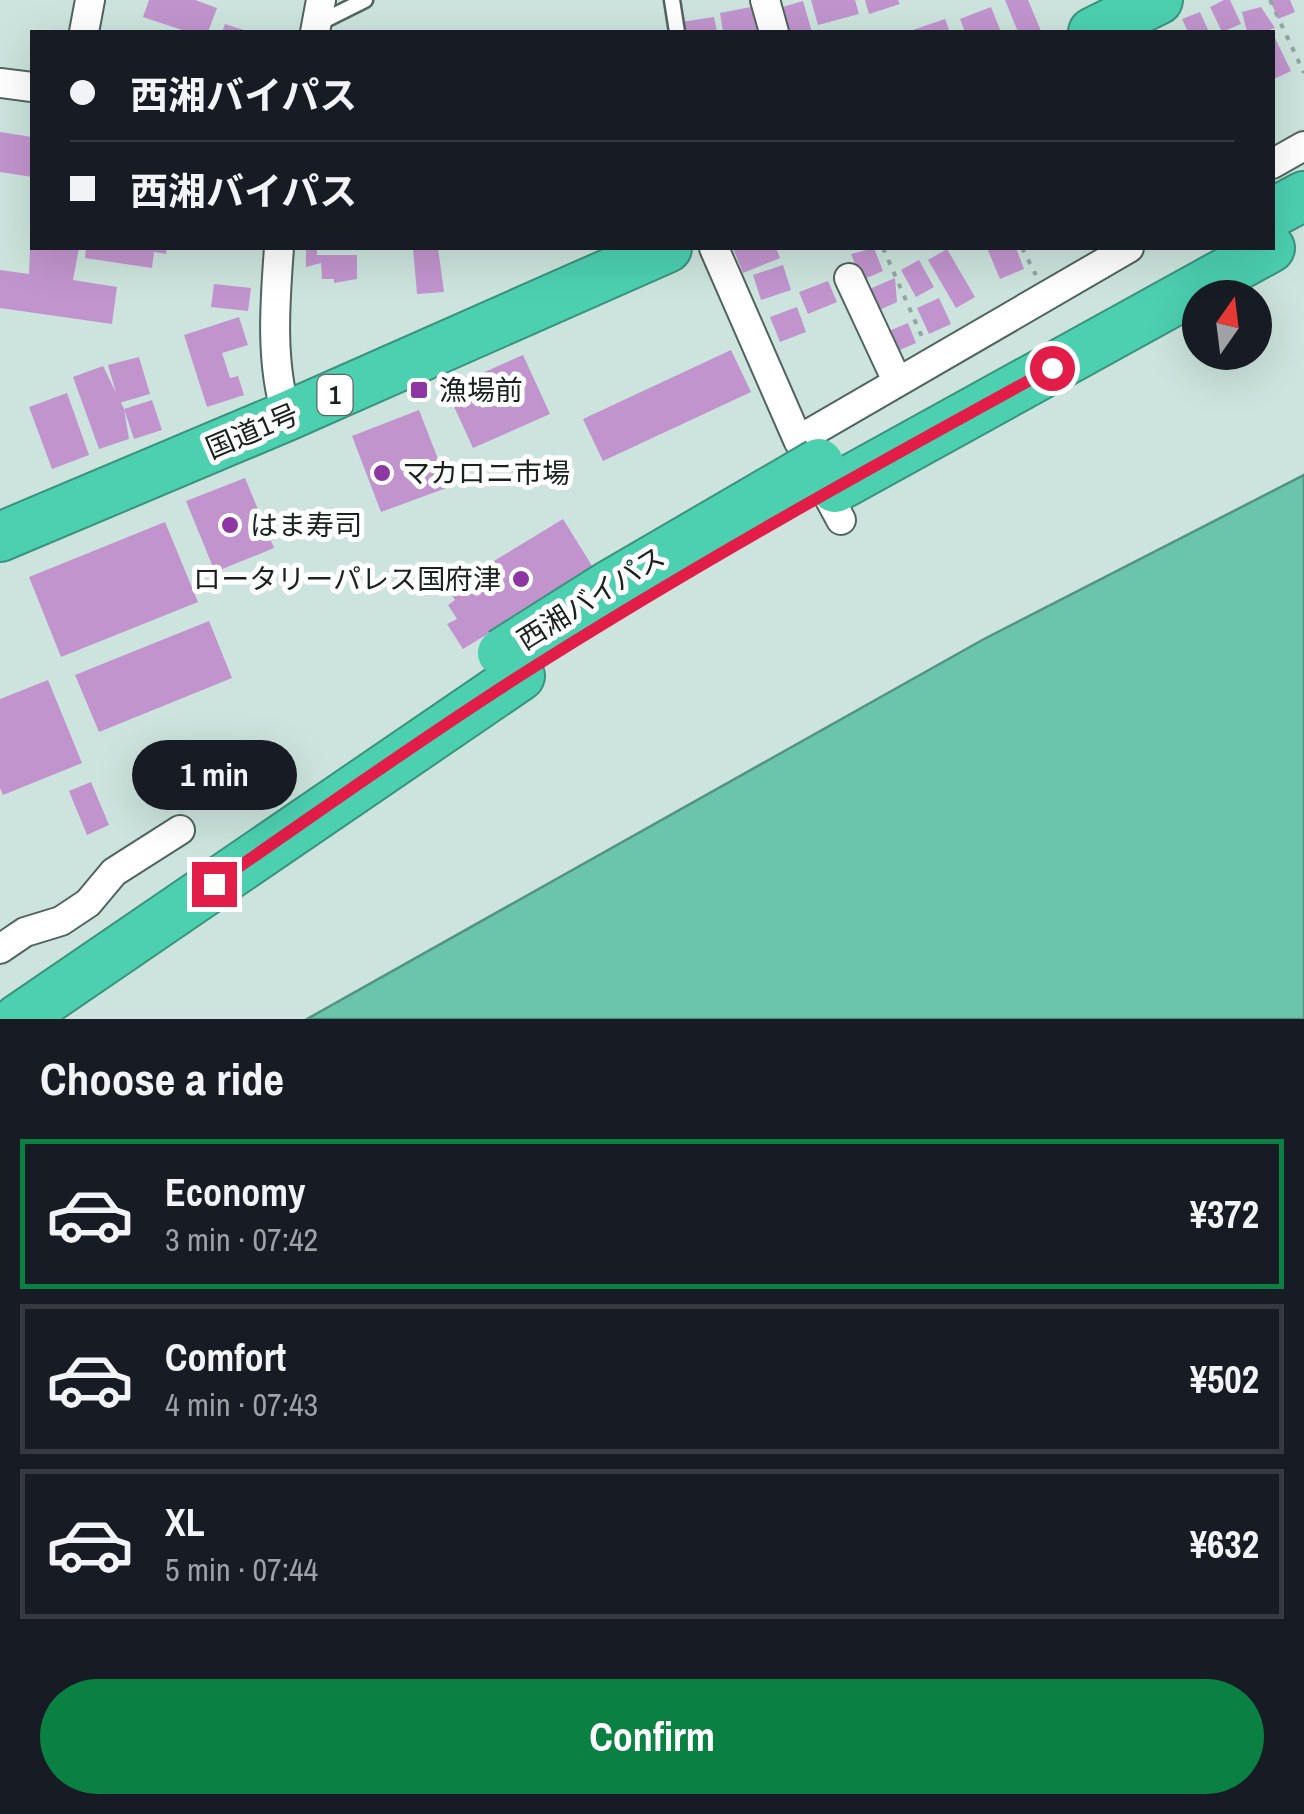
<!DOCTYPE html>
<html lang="en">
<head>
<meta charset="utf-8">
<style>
  :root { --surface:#171b24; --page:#20242c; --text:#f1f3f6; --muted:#9ea1a6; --line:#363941; --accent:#0b8043 }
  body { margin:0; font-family:"Archivo Narrow","Noto Sans JP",sans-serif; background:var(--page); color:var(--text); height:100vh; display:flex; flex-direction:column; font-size:38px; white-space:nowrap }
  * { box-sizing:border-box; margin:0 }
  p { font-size:32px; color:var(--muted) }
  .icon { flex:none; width:55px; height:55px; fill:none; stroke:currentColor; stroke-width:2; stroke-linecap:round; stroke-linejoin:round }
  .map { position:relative; height:1019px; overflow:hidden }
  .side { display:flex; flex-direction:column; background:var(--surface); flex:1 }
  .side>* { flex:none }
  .guide { position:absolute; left:30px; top:30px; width:1245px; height:220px; border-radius:0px; box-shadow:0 10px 40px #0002; display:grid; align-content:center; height:220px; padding:0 40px; background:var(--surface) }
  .needle { width:65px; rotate:14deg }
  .tools { position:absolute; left:1182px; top:280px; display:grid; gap:20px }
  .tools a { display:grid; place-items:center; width:90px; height:90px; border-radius:50%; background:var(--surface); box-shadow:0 10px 40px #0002; font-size:50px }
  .end { position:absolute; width:45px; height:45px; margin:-22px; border:12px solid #e11d48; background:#fff; box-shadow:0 0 0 5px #fff }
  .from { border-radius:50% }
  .bubble { position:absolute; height:70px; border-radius:35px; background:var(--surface); box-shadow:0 10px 40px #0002; font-size:32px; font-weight:700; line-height:70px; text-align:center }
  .guide b { display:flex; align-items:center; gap:35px; height:95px; font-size:38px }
  .guide b+b { border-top:2px solid var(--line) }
  .guide i { width:25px; height:25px; background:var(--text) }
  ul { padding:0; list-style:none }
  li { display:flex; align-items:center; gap:30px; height:150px; margin:0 20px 15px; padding:0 20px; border:5px solid var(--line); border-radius:0px }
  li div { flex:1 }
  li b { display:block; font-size:38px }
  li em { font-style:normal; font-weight:700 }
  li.current { border-color:var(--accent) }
  li>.icon { width:90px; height:90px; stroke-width:1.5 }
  h2 { padding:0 40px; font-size:45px; line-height:120px }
  .button { display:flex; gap:20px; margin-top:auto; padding:20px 40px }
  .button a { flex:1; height:115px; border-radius:60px; background:var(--accent); color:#fff; font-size:40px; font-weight:700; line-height:115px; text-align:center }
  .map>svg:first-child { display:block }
  .water { fill:#6bc5ac; stroke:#529482; stroke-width:2.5 }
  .building { fill:#c194cd }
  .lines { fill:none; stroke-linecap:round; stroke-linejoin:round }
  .lane-casing { stroke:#50655e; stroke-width:19 }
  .street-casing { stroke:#50655e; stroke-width:32 }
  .highway-casing { stroke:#3a937d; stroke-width:52 }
  .path { stroke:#93a6a1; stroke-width:4; stroke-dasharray:5 8; stroke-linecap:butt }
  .lane { stroke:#fff; stroke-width:14 }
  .street { stroke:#fff; stroke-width:28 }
  .highway { stroke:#4cd0b0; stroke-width:48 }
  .highway-bridge-casing { stroke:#3a937d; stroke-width:52; stroke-linecap:butt }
  .highway-bridge { stroke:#4cd0b0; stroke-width:48 }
  .route { stroke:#e11d48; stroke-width:12 }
  .poi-dot { fill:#8e37a3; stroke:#fff; stroke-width:4 }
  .labels { text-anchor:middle; stroke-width:10; stroke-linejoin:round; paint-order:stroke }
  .shield { fill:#fff; stroke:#5e6462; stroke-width:2.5 }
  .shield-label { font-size:25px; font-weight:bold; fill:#19221f }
  .poi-label { font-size:28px; fill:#19221f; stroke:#fff; text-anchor:start }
  .street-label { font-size:28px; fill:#19221f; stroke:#fff }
</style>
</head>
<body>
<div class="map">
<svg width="1304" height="1019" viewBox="0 0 1304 1019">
  <rect width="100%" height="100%" fill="#cce4dd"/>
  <!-- water -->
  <path class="water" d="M 1304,475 L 1304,1019 L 307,1019 L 984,639 Z"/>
  <!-- building -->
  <path class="building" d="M 149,0 L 195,0 L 217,8 L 208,32 L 188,32 L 143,17 Z
    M 811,0 L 855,0 L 859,14 L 818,25 Z
    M 865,0 L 898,0 L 900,4 L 869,14 Z
    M 1005,0 L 1028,0 L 1041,31 L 1018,32 Z
    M 1224,0 L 1230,0 L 1241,24 L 1222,32 L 1210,7 Z
    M 1270,0 L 1290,0 L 1295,12 L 1278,19 Z
    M 803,1 L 812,32 L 785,32 L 779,8 Z
    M 756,6 L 760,32 L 723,32 L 720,13 Z
    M 991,7 L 1001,32 L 965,32 L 960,19 Z
    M 1261,7 L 1275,28 L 1264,32 L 1247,32 L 1242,12 Z
    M 1200,12 L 1209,32 L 1188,32 L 1182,19 Z
    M 714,17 L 717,32 L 683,32 L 681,22 Z
    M 945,19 L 950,32 L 907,32 Z
    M 225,24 L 250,32 L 222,32 Z
    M 1272,32 L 1291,71 L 1272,80 Z
    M 0,132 L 32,137 L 32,177 L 0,172 Z
    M 30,248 L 79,248 L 73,280 L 117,287 L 112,324 L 0,308 L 0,270 L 29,274 Z
    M 86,248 L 167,248 L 166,254 L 154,252 L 152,268 L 85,258 Z
    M 306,248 L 317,248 L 317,255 L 357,255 L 357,279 L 334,283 L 334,279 L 322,279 L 321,263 L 306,267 Z
    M 413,248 L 438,248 L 444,292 L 417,294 Z
    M 733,248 L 776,248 L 780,258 L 743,273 Z
    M 874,248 L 883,271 L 862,280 L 851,254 Z
    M 987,248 L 1016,248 L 1024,269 L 1000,279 Z
    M 947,249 L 975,297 L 956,308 L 928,260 Z
    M 919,260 L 934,287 L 916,297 L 901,270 Z
    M 783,265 L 791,290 L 761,300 L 753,275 Z
    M 895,278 L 897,302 L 875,312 L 865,291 Z
    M 828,281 L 837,302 L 808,314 L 799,292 Z
    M 214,284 L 251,288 L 248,311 L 211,307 Z
    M 939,298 L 951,324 L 929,334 L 917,308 Z
    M 797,307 L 806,332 L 780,342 L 770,317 Z
    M 239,317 L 248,345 L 222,353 L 230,378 L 238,376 L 244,395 L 207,407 L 184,335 Z
    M 908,323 L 916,343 L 893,353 L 884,333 Z
    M 731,350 L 751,392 L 603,461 L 583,419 Z
    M 523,355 L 550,414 L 473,448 L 446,389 Z
    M 139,357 L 150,394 L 119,403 L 108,365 Z
    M 103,366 L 124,409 L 129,439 L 99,449 L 73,377 Z
    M 67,393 L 89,455 L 52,469 L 29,407 Z
    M 152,400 L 162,430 L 134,439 L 124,409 Z
    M 419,410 L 449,487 L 381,512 L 352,436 Z
    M 245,478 L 274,548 L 215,572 L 186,501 Z
    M 563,519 L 594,569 L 463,649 L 447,624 L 457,619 L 448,605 L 455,600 L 448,589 Z
    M 165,522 L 198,602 L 61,657 L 29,577 Z
    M 209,621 L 232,678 L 99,732 L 75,675 Z
    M 48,680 L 82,763 L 3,795 L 0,788 L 0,699 Z
    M 91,782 L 109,825 L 87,835 L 69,791 Z"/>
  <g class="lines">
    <defs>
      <path id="lane" d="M 672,0 L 677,32
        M 317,24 L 365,0"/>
      <path id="street" d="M 765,0 L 774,32
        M 84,32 L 90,0
        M 315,32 L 321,0
        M 0,83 L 32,87
        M 1272,164 L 1304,146
        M 279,248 C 275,301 270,364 287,416
        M 714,248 L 798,440 L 841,520
        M 849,278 L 897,381
        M 798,440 L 1129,248
        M 0,949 L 25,932 L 61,921 L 88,903 L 114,872 L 180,830"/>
      <path id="highway" d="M 1093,32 L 1158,0
        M 1272,213 L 1304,196
        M 835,488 L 1270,248
        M 0,537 L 287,416 L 667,248
        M 18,1019 L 520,676"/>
    </defs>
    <!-- lane casing -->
    <use href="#lane" class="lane-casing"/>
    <!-- street casing -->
    <use href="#street" class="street-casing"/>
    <!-- highway casing -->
    <use href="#highway" class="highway-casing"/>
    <!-- path -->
    <path class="path" d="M 1270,0 L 1304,73
      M 883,248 L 923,339
      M 1022,248 L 1036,275"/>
    <!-- lane -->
    <use href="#lane" class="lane"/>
    <!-- street -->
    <use href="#street" class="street"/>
    <!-- highway -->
    <use href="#highway" class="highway"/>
    <defs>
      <path id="highway-bridge" d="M 502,653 L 608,586 L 819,463"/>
    </defs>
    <!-- highway-bridge casing -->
    <use href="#highway-bridge" class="highway-bridge-casing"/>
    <!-- highway-bridge -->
    <use href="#highway-bridge" class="highway-bridge"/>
  </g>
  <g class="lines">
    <!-- route -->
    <path class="route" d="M 214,884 C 316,814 417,741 521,675 C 694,565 873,466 1052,368"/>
  </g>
  <!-- markers -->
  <g class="poi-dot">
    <rect x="409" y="380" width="20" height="20" rx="5"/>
    <circle cx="382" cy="473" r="10"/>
    <circle cx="230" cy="525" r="10"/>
    <circle cx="521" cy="579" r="10"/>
  </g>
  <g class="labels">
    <!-- shield labels -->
    <rect class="shield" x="317.5" y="375" width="35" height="40" rx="8"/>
    <g class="shield-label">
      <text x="335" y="404">1</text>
    </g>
    <!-- poi labels -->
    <g class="poi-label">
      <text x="439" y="400">漁場前</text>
      <text x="402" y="483">マカロニ市場</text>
      <text x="250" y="535">はま寿司</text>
      <text x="501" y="589" text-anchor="end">ロータリーパレス国府津</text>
    </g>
    <!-- street labels -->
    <g class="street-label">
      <text transform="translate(252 431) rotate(-23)" y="10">国道1号</text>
      <text transform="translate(591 598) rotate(-32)" y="10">西湘バイパス</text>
    </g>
  </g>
</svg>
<div class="tools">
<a><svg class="needle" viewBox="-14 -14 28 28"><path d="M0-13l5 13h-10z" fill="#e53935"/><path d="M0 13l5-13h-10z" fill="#9ea1a6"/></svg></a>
</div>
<i class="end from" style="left:1052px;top:368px"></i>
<i class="end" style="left:214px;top:884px"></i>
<div class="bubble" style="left:132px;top:740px;width:165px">1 min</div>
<div class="guide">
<b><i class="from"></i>西湘バイパス</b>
<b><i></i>西湘バイパス</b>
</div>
</div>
<section class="side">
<h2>Choose a ride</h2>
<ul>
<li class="current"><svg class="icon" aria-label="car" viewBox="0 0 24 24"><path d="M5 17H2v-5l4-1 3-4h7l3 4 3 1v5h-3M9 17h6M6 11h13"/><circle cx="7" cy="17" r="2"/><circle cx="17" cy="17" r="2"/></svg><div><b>Economy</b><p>3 min · 07:42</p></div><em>¥372</em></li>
<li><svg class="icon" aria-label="car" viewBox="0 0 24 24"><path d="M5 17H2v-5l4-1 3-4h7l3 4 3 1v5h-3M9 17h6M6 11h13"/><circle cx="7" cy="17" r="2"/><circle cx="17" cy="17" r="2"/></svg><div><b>Comfort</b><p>4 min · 07:43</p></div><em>¥502</em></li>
<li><svg class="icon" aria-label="car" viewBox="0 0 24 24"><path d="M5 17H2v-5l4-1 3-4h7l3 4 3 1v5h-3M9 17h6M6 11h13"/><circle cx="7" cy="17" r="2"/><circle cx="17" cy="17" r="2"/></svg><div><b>XL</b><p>5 min · 07:44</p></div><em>¥632</em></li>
</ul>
<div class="button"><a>Confirm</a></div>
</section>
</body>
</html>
